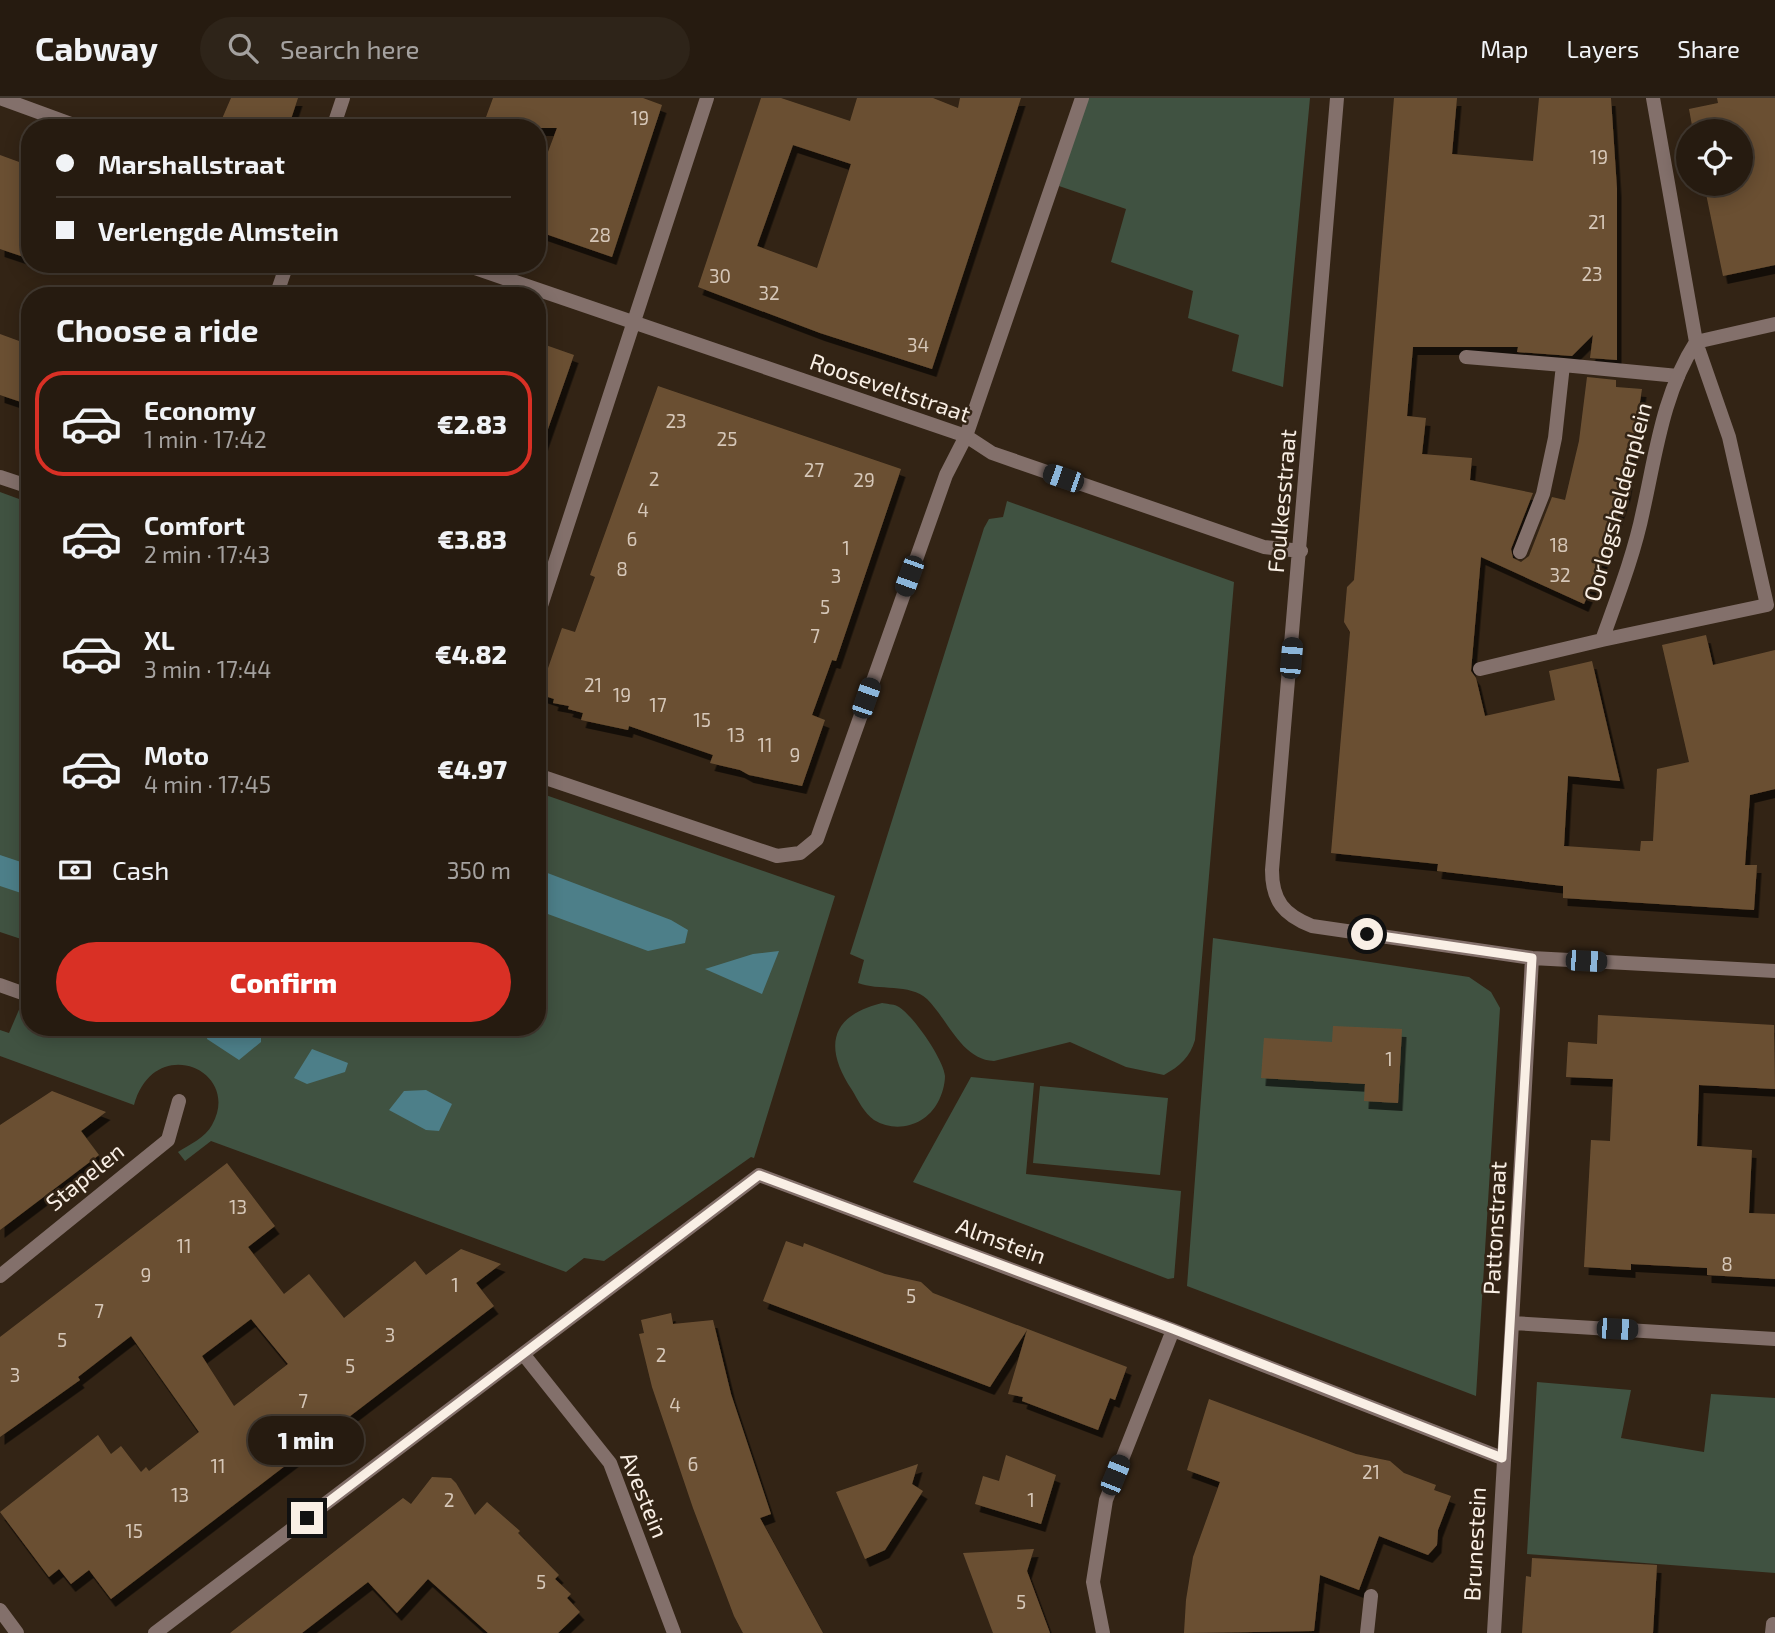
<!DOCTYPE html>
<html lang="en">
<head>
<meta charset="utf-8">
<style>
  :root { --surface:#261b10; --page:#2e2419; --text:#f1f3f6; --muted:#a4a19f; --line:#423930; --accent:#d93025 }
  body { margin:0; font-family:"Exo 2",sans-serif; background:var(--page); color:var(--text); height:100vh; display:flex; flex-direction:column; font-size:26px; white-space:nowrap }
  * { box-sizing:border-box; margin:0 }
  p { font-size:23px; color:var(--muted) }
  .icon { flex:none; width:38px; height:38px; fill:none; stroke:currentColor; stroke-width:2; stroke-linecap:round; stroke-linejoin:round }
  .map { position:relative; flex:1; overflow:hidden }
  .side { position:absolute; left:21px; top:189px; width:525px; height:749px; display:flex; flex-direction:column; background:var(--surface); border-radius:28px; box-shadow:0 4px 18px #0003,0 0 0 2px var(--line) }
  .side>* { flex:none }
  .banner { position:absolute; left:21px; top:21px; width:525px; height:154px; border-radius:28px; box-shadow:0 4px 18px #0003,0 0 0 2px var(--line); display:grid; align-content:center; height:154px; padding:0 35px; background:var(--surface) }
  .tools { position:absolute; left:1676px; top:21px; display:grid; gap:14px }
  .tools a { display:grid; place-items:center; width:77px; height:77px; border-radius:50%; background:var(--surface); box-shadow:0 4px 18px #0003,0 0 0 2px var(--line); font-size:35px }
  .end { position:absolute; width:32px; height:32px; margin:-16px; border:9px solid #f9efe5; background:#111; box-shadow:0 0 0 4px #111 }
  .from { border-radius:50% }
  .bubble { position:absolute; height:49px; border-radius:24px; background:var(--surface); box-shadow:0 4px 18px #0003,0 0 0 2px var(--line); font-size:23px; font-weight:800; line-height:49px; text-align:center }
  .car { position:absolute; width:21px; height:42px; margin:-21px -10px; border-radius:9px; box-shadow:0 0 5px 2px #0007; background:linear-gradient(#222 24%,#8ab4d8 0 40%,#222 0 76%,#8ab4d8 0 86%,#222 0) }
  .banner b { display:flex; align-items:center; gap:24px; height:66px; font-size:26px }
  .banner b+b { border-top:2px solid var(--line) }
  .banner i { width:18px; height:18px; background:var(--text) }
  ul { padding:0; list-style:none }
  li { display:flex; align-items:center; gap:21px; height:105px; margin:0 14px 10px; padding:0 21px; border:4px solid transparent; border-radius:28px }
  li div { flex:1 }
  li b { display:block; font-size:26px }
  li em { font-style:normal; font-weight:800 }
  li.selected { border-color:var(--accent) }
  li>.icon { width:63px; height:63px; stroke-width:1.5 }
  h2 { padding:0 35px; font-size:32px; line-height:84px }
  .pay { display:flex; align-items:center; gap:18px; height:77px; padding:0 35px; font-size:26px }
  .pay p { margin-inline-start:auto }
  .action { display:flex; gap:14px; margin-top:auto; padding:14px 35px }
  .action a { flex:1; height:80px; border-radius:42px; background:var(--accent); color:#fff; font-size:28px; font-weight:800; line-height:80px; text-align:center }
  header { display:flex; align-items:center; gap:42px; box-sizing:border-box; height:98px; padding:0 35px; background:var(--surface); border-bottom:2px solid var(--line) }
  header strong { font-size:33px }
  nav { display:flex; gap:38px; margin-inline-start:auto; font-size:24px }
  .search { width:490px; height:63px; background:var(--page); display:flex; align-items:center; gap:18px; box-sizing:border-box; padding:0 24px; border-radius:38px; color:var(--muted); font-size:26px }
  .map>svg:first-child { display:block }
  .green { fill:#405241 }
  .water { fill:#4d7f89 }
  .building { fill:#6b5033; fill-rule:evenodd; filter:url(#shadow) }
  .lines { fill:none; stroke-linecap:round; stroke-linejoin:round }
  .service { stroke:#83706b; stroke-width:14 }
  .minor { stroke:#83706b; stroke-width:14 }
  .route { stroke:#f9efe5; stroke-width:9 }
  .labels { text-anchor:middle; stroke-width:5; stroke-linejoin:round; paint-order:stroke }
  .number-label { font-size:19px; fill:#d6c7b8 }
  .street-label { font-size:23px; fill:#f9efe5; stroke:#332415 }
</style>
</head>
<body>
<header>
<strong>Cabway</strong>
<div class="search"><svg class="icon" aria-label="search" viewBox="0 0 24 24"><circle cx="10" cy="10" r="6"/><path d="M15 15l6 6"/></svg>Search here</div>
<nav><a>Map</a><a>Layers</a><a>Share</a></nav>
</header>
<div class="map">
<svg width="1775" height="1535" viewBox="0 0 1775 1535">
  <defs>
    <filter id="shadow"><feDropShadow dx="4.5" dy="8" stdDeviation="0" flood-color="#0009"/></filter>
  </defs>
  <rect width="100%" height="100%" fill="#332415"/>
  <!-- green -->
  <path class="green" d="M 1087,0 L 1310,0 L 1283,289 L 1232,273 L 1239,237 L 1188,220 L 1193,193 L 1111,164 L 1126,111 L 1059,88 Z
    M 0,394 L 30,405 L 30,844 L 0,834 Z
    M 1007,403 L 1234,484 L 1195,942 C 1190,959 1180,968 1164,977 L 1126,969 L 1070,944 L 994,963 C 962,962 948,922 927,901 C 910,885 878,893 858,885 L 864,862 L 850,856 L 984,430 L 989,421 L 1003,419 Z
    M 537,694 L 835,798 L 754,1060 L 751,1059 L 604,1163 L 584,1160 L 566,1174 L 211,1043 L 185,1063 L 178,1054 C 189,1047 206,1039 212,1027 C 243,972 154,934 134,1007 L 0,958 L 0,932 L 9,935 L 30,886 L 30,929 L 537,929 Z
    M 1213,840 L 1469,879 L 1491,894 L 1500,910 L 1476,1298 L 1187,1188 Z
    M 882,905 C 886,906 893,906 897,908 C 912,915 944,962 945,978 C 945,986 942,997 938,1004 C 926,1027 897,1036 874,1022 C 864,1015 858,1002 852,992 C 824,950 829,918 882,905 Z
    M 971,979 L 1034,985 L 1026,1076 L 1181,1093 L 1174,1180 L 1168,1181 L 913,1084 Z
    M 1040,988 L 1168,1000 L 1160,1077 L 1033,1065 Z
    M 1537,1284 L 1631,1292 L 1621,1340 L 1704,1354 L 1711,1296 L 1775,1300 L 1775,1475 L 1527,1456 Z"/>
  <!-- water -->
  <path class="water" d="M 0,757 L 30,767 L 30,798 L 0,788 Z
    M 537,771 L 671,822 L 688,832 L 685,845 L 648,853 L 537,812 Z
    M 779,853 L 762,896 L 705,871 L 753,856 Z
    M 209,929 L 261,929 L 261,944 L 239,962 L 207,941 Z
    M 312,951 L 348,965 L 345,974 L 307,986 L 294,980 Z
    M 426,992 L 452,1006 L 439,1033 L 426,1032 L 389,1012 L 404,993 Z"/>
  <!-- building -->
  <path class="building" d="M 231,0 L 298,0 L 288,30 L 218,30 Z
    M 493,0 L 643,0 L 662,7 L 612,159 L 537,133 L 537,83 L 557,30 L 482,30 Z
    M 761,0 L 781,0 L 850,23 L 857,0 L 933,0 L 958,10 L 960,0 L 1021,0 L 932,271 L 820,235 L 698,189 ZM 793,47 L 851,66 L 817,170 L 757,148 Z
    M 1394,0 L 1457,0 L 1452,56 L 1533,63 L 1539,0 L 1611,0 L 1617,91 L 1617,262 L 1590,260 L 1593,237 L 1572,258 L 1517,254 L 1518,249 L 1413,249 L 1407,318 L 1426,320 L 1422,356 L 1472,360 L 1470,382 L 1533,395 L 1511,451 L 1513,460 L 1521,464 L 1529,458 L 1552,399 L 1565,402 L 1579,343 L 1587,279 L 1616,282 L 1616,289 L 1642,291 L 1626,394 L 1601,468 L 1584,506 L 1481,459 L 1471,573 L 1476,580 L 1485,618 L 1555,602 L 1549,573 L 1592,563 L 1620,683 L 1568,678 L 1564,748 L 1640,753 L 1641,743 L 1653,743 L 1657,671 L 1689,664 L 1662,547 L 1706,537 L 1713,567 L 1775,552 L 1775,691 L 1750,697 L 1745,767 L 1757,767 L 1754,812 L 1563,800 L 1563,788 L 1437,773 L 1438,766 L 1331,755 L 1350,534 L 1344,524 L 1347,489 L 1354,482 L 1356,458 Z
    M 1717,0 L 1775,0 L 1775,167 L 1723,178 L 1704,86 L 1741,86 L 1741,33 L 1693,33 L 1689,11 L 1718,5 Z
    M 0,57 L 30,68 L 30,161 L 0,151 Z
    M 0,236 L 30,247 L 30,307 L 0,297 Z
    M 537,244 L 574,257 L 542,348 L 537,348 Z
    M 658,288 L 901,371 L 836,563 L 832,562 L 812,617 L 825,622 L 802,688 L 749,677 L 740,672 L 710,665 L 713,657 L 629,628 L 628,632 L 581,622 L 583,615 L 568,611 L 569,608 L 553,605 L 554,601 L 539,596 L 562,530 L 575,534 L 595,479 L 590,477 Z
    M 1598,917 L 1774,927 L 1775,991 L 1699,987 L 1697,1048 L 1752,1052 L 1749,1115 L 1775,1116 L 1775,1181 L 1707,1177 L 1707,1170 L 1631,1166 L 1631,1172 L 1584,1169 L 1591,1042 L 1610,1043 L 1613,981 L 1566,979 L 1568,944 L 1597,946 Z
    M 1333,928 L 1402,931 L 1398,1005 L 1364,1003 L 1365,986 L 1261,980 L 1264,940 L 1332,944 Z
    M 52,993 L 106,1014 L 81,1033 L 99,1057 L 0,1132 L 0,1027 Z
    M 227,1065 L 275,1128 L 248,1149 L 284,1196 L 309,1176 L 344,1220 L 415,1163 L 426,1177 L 461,1151 L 501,1166 L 476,1185 L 494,1208 L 111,1501 L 89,1472 L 71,1486 L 59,1471 L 49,1479 L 0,1414 L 98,1337 L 111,1356 L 121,1348 L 141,1374 L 146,1369 L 149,1373 L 199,1334 L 131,1238 L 78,1279 L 80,1282 L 0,1339 L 0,1239 ZM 251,1221 L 288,1266 L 234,1308 L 202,1258 Z
    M 786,1143 L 803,1149 L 804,1145 L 885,1176 L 921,1184 L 933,1195 L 1127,1269 L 1115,1302 L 1110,1300 L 1098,1332 L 1022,1303 L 1023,1299 L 1008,1296 L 1027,1232 L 990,1289 L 763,1203 Z
    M 671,1215 L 673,1226 L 713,1222 L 731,1296 L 771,1416 L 760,1420 L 823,1535 L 743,1535 L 734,1518 L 693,1410 L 652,1289 L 639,1236 L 644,1235 L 641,1222 Z
    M 1209,1301 L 1356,1356 L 1390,1363 L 1404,1375 L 1436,1387 L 1434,1392 L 1451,1398 L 1438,1432 L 1437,1447 L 1428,1457 L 1379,1438 L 1359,1492 L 1320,1477 L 1314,1533 L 1184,1535 L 1186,1502 L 1193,1459 L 1220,1384 L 1187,1372 Z
    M 1006,1357 L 1056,1377 L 1041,1426 L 975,1406 L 983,1378 L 999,1383 Z
    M 918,1366 L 912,1386 L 923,1393 L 885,1452 L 865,1461 L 836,1394 Z
    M 432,1379 L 451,1380 L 456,1385 L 475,1417 L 487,1404 L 520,1433 L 518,1435 L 559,1477 L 555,1481 L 571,1496 L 567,1500 L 580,1514 L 558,1535 L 488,1535 L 428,1481 L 397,1515 L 368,1484 L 302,1535 L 230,1535 L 403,1400 L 411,1406 Z
    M 1034,1451 L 1027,1473 L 1050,1535 L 993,1535 L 963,1455 Z
    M 1532,1460 L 1657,1467 L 1653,1535 L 1522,1535 L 1526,1478 L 1531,1479 Z"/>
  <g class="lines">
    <!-- service -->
    <path class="service" d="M 1466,259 L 1563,267
      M 1520,454 L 1543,396 L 1555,340 L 1563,267 L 1678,278
      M 1367,1535 L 1371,1498
      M 1772,1535 L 1773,1526"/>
    <!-- minor -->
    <path class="minor" d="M 0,0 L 82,30
      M 1337,0 L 1272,772 C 1272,803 1284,817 1312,828 L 1532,860 L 1775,873
      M 1653,0 L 1696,244 L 1729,339 L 1767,507 L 1602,542 C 1617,500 1634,457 1643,413 C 1656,355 1663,295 1696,244 L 1775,226
      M 333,30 L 343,0
      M 463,166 L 966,338 L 992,355 L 1264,449 L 1301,453
      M 276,198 L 287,166
      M 0,379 L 30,389
      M 537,520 L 707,0
      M 1480,571 L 1602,542
      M 537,677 L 777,758 L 800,755 L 817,741 L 946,377 L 966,338 L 1082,0
      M 1532,860 L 1512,1225 L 1775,1241
      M 0,887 L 25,896
      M 0,1178 L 168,1042 L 179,1003
      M 524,1257 L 610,1365 L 674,1535
      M 0,1512 L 17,1535
      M 155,1535 L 759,1077 L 1173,1232 L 1502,1360
      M 1103,1535 L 1093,1484 L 1106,1402 L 1173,1232
      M 1494,1535 L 1512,1225"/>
  </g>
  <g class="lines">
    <!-- route -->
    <path class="route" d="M 307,1420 L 759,1077 L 1173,1231 L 1502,1360 L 1532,860 L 1367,836"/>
  </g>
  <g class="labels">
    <!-- number labels -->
    <g class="number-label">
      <text x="640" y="27">19</text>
      <text x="1599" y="66">19</text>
      <text x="1597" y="131">21</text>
      <text x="600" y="144">28</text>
      <text x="1592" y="183">23</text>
      <text x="720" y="185">30</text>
      <text x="769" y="202">32</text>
      <text x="918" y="254">34</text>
      <text x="676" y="330">23</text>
      <text x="727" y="348">25</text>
      <text x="814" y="379">27</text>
      <text x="654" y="388">2</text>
      <text x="864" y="389">29</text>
      <text x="643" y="419">4</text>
      <text x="632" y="448">6</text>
      <text x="1559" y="454">18</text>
      <text x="846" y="457">1</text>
      <text x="622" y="478">8</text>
      <text x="1560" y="484">32</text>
      <text x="836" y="485">3</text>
      <text x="825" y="516">5</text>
      <text x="815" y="545">7</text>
      <text x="593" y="594">21</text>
      <text x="622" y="604">19</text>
      <text x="658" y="614">17</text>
      <text x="702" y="629">15</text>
      <text x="736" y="644">13</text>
      <text x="765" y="654">11</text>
      <text x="795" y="664">9</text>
      <text x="1389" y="968">1</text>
      <text x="238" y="1116">13</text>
      <text x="184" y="1155">11</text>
      <text x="1727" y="1173">8</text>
      <text x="146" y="1184">9</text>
      <text x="455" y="1194">1</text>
      <text x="911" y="1205">5</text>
      <text x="99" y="1220">7</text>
      <text x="390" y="1244">3</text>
      <text x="62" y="1249">5</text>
      <text x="661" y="1264">2</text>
      <text x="350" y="1275">5</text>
      <text x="15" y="1284">3</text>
      <text x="303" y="1310">7</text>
      <text x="675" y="1314">4</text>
      <text x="693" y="1373">6</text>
      <text x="218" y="1375">11</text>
      <text x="1371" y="1381">21</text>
      <text x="180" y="1404">13</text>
      <text x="449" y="1409">2</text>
      <text x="1031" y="1409">1</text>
      <text x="134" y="1440">15</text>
      <text x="541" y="1491">5</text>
      <text x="1021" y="1511">5</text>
    </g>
    <!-- street labels -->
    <g class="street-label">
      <text transform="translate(890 290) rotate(19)" y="8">Rooseveltstraat</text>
      <text transform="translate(1282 403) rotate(-85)" y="8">Foulkesstraat</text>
      <text transform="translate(1618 404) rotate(-75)" y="8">Oorlogsheldenplein</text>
      <text transform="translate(85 1079) rotate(-39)" y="8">Stapelen</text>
      <text transform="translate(1495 1130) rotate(-87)" y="8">Pattonstraat</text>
      <text transform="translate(1001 1143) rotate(20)" y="8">Almstein</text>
      <text transform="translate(644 1397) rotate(68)" y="8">Avestein</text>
      <text transform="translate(1475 1446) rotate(-87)" y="8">Brunestein</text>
    </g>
  </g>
</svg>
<div class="tools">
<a><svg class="icon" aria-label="locate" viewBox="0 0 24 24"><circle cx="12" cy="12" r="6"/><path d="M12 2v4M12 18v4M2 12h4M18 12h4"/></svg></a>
</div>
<i class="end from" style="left:1367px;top:836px"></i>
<i class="end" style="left:307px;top:1420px"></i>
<div class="bubble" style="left:248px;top:1318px;width:116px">1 min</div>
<i class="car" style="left:1063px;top:380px;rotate:289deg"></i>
<i class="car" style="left:909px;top:478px;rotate:200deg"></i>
<i class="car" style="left:1291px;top:560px;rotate:5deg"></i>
<i class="car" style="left:866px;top:600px;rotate:19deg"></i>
<i class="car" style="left:1586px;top:863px;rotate:93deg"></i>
<i class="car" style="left:1617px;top:1231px;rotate:93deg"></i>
<i class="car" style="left:1115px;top:1377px;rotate:22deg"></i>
<div class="banner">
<b><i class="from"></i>Marshallstraat</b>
<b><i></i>Verlengde Almstein</b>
</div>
<section class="side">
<h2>Choose a ride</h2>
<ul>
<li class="selected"><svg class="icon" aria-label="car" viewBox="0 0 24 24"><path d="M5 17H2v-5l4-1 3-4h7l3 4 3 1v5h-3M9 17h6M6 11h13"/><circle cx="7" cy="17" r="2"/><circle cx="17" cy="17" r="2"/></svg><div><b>Economy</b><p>1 min · 17:42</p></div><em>€2.83</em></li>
<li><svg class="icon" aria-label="car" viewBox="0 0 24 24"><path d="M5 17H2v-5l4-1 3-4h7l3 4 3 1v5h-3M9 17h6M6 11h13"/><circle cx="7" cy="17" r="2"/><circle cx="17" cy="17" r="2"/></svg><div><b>Comfort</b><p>2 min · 17:43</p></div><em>€3.83</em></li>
<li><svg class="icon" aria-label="car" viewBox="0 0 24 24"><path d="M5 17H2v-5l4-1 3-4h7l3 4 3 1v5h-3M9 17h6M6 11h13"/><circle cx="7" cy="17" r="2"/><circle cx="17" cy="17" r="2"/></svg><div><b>XL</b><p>3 min · 17:44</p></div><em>€4.82</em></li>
<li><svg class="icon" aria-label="car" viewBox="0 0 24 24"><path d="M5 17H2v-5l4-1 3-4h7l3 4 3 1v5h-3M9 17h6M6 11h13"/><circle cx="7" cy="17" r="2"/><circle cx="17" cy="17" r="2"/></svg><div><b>Moto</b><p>4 min · 17:45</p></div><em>€4.97</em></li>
</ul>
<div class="pay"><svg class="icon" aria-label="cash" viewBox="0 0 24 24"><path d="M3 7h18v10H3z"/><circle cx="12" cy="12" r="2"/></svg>Cash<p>350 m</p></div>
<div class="action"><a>Confirm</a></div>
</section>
</div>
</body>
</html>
